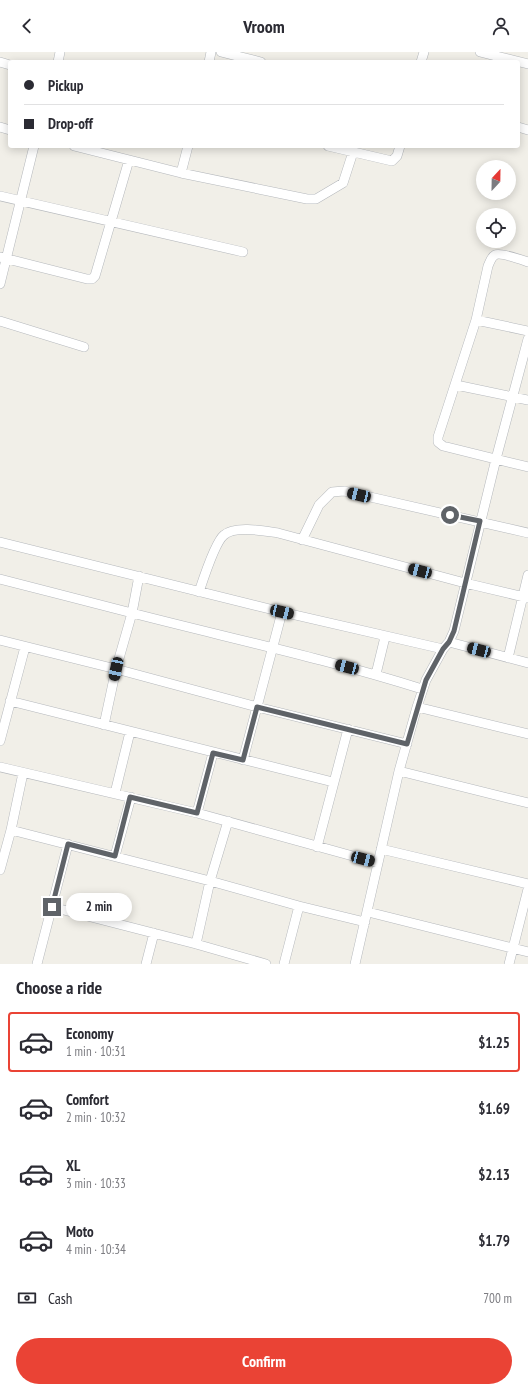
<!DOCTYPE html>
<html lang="en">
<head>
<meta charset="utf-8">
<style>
  :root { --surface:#fff; --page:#f2f2f3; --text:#2b2b33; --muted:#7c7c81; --line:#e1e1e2; --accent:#ea4335 }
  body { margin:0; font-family:"PT Sans Narrow",sans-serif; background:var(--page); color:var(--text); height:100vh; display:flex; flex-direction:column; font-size:15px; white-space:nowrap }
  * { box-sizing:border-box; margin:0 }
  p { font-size:13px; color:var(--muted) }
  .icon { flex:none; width:22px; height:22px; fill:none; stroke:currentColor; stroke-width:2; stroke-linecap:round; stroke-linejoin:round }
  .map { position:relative; height:912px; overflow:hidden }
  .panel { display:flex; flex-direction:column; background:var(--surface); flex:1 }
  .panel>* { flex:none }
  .banner { position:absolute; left:8px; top:8px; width:512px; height:88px; border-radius:4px; box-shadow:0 2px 10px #0003; display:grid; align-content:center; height:88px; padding:0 16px; background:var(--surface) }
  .needle { width:26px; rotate:22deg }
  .controls { position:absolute; left:476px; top:108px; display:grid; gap:8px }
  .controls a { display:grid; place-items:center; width:40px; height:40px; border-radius:50%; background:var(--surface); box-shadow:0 2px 10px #0003; font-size:20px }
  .end { position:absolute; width:18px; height:18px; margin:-9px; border:5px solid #5f6368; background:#fff; box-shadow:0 0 0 2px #fff }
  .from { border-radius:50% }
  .bubble { position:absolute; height:28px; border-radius:14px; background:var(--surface); box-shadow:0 2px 10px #0003; font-size:13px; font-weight:600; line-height:28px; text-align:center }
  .car { position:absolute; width:12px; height:24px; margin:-12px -6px; border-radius:5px; box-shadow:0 0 3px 1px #0007; background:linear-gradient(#222 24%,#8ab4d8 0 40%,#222 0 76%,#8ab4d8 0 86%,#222 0) }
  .banner b { display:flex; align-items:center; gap:14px; height:38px; font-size:15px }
  .banner b+b { border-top:1px solid var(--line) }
  .banner i { width:10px; height:10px; background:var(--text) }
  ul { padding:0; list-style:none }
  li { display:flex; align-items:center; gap:12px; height:60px; margin:0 8px 6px; padding:0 8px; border:2px solid transparent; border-radius:4px }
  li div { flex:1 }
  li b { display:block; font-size:15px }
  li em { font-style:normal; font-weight:600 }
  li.current { border-color:var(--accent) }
  li>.icon { width:36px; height:36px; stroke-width:1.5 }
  h2 { padding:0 16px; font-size:18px; line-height:48px }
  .pay { display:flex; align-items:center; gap:10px; height:44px; padding:0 16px; font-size:15px }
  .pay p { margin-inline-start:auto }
  .primary-button { display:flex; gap:8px; margin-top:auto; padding:8px 16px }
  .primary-button a { flex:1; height:46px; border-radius:24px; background:var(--accent); color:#fff; font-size:16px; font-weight:600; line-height:46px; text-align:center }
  header { display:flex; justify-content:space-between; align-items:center; height:52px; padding:0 16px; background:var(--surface); font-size:18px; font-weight:600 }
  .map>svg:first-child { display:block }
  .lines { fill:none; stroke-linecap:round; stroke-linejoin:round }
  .minor-casing { stroke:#b5b8bc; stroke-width:10 }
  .minor { stroke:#fff; stroke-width:9 }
  .route { stroke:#5f6368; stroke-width:5 }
</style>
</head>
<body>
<header><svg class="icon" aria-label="back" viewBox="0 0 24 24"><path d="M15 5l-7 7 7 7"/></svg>Vroom<svg class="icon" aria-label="person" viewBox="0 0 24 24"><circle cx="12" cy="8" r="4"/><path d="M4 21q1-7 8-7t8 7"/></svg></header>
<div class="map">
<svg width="528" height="912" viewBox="0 0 528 912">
  <rect width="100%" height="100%" fill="#f1efe8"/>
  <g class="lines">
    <defs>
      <path id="minor" d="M 221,0 L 261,10
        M 480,0 L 528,12
        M 0,10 L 10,13
        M 58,10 L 60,0
        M 209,10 L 211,0
        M 421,10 L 424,0
        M 0,75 L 10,78
        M 518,75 L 528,78
        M 74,94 L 181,121 L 307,147 L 316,147 L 343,131 L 353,100
        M 328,94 L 392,109 L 397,104 L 400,94
        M 181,121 L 188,94
        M 0,144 L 243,200
        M 0,205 L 87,227 L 92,227 L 95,224 L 129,108
        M 528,210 C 522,208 500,200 495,203 C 491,205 490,210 488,214 L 476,268 L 438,385 L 438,390 L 443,394 L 528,415
        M 0,232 L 34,94
        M 476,268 L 528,279
        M 0,269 L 84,295
        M 456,333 L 528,348
        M 302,488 L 319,453 L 332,440 L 344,439 L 528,481
        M 0,490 L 282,560 L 443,597
        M 0,527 C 44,538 88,550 132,561 C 229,586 327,607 422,637
        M 199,540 C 203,528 215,490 224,483 C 235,473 265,479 278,481 L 465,531 L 528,546
        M 0,588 L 116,617 L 257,655 L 407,692
        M 449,590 L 528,611
        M 508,606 L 528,523
        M 376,622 L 385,585
        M 10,649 L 333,730
        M 417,655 L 528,682
        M 104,673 L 116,617 L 132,561 L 139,524
        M 0,689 L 25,595
        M 243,708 L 282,560
        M 0,715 L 197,761 L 378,811
        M 399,719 L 528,751
        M 115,741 L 130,680
        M 197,761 L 213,701
        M 11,778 L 210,829 L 299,854 L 365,870
        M 317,795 L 348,677
        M 381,797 L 528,832
        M 115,804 L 131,745
        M 0,818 L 11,778 L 23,721
        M 52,855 L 196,892 L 266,912
        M 368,860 L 528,900
        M 196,892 L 210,829 L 228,769
        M 37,912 L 68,792
        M 146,912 L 154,881
        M 284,912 L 299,854
        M 355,912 L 399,719 L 417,655 L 426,628 L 443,597 L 449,590 L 454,579 L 496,407 L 528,287
        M 509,912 L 528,837"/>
    </defs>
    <!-- minor casing -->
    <use href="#minor" class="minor-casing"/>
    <!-- minor -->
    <use href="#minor" class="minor"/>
  </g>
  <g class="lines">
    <!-- route -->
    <path class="route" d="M 52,855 L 68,792 L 115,804 L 130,745 L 197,761 L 213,701 L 243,708 L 257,655 L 407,692 L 426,628 L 443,597 L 449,590 L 454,579 L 480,469 L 450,463"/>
  </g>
</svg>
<div class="controls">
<a><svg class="needle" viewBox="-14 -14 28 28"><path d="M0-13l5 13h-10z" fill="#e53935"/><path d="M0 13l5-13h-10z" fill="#7c7c81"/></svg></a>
<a><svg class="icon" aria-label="locate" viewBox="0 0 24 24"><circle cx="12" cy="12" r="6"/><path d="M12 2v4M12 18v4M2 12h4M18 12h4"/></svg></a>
</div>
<i class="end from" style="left:450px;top:463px"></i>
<i class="end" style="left:52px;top:855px"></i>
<div class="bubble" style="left:66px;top:841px;width:66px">2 min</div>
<i class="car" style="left:359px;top:443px;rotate:283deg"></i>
<i class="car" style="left:420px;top:519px;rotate:285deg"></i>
<i class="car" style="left:282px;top:560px;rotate:103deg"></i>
<i class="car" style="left:479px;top:598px;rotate:285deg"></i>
<i class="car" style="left:347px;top:615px;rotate:285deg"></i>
<i class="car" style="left:116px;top:617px;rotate:192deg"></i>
<i class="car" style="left:363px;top:807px;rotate:105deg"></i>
<div class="banner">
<b><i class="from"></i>Pickup</b>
<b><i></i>Drop-off</b>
</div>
</div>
<section class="panel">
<h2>Choose a ride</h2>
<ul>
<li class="current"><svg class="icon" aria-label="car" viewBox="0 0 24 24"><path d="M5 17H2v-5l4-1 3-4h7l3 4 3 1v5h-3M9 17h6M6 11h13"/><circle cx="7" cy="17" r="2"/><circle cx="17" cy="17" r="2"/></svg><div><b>Economy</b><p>1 min · 10:31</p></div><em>$1.25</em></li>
<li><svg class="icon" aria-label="car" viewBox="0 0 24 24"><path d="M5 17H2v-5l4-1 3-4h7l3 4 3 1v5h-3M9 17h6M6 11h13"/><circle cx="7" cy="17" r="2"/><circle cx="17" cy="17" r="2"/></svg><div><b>Comfort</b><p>2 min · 10:32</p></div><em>$1.69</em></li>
<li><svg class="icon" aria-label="car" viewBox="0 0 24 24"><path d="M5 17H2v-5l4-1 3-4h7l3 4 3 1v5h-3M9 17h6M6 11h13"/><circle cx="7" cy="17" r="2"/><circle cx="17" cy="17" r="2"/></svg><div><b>XL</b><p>3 min · 10:33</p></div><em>$2.13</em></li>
<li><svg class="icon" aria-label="car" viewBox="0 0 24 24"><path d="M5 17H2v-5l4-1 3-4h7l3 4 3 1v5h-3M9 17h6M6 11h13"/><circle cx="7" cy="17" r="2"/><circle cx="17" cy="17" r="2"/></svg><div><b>Moto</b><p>4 min · 10:34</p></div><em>$1.79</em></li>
</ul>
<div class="pay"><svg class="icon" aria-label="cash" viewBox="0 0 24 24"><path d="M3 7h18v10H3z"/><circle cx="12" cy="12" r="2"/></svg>Cash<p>700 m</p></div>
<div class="primary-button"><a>Confirm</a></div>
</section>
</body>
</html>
